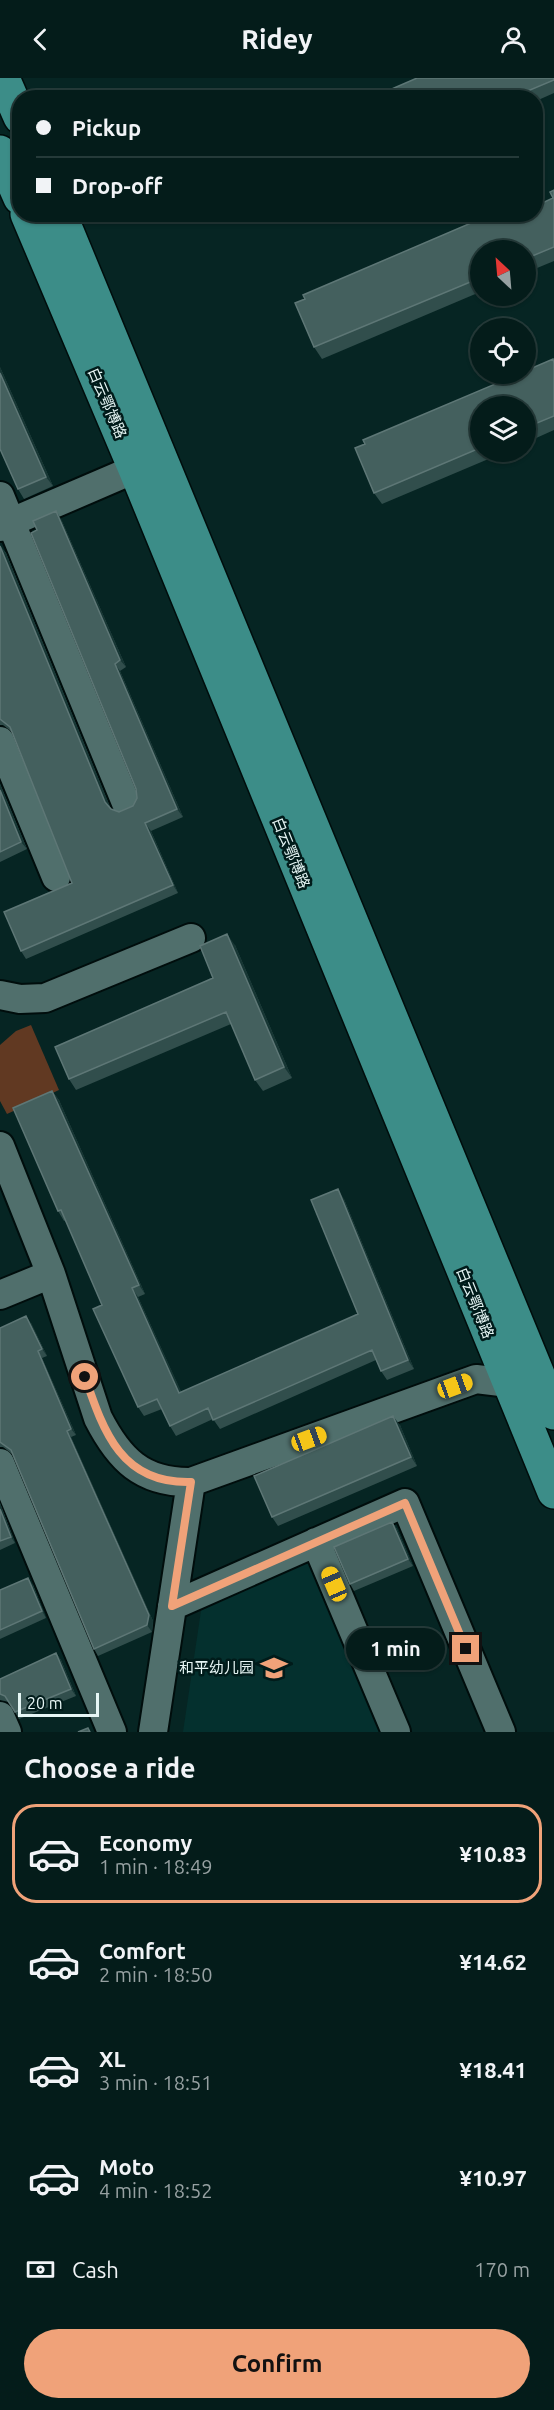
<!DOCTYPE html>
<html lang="en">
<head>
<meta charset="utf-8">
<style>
  :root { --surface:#041c1a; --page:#0d2523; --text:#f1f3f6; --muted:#97a1a2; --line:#253a39; --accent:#f0a279 }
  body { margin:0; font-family:Ubuntu,"Noto Sans SC",sans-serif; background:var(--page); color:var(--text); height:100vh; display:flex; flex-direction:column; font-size:22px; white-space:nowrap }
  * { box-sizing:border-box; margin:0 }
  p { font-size:20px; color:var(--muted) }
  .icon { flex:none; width:33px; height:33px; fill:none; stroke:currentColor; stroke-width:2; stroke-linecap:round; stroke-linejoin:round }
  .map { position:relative; height:1654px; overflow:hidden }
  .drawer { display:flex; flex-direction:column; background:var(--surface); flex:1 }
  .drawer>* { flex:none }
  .guide { position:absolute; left:12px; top:12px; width:531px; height:132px; border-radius:24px; box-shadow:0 2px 4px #0004,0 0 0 2px var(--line); display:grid; align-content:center; height:132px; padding:0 24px; background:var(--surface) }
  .needle { width:39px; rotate:334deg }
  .buttons { position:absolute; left:470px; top:162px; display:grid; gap:12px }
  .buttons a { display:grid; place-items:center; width:66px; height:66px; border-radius:50%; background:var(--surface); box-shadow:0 2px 4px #0004,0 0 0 2px var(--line); font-size:30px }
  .scale { position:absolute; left:18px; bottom:15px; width:81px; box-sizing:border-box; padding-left:6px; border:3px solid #e6f6f5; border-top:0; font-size:16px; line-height:21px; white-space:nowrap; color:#e6f6f5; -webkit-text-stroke:4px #001b1a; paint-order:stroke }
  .end { position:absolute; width:27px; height:27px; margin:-14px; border:8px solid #f0a279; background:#111; box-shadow:0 0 0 3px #111 }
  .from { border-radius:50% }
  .bubble { position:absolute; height:42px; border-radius:21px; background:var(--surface); box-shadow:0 2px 4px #0004,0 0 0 2px var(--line); font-size:20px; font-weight:700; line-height:42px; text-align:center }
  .car { position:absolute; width:18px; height:36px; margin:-18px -9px; border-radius:8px; box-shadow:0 0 4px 2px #0007; background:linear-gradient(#f5c518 24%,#345 0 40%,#f5c518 0 76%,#345 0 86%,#f5c518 0) }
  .guide b { display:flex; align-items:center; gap:21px; height:57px; font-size:22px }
  .guide b+b { border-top:2px solid var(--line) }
  .guide i { width:15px; height:15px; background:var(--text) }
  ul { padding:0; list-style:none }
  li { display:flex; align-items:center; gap:18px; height:99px; margin:0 12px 9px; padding:0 12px; border:3px solid transparent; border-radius:24px }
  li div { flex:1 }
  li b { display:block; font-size:22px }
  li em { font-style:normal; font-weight:700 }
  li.current { border-color:var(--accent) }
  li>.icon { width:54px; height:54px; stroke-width:1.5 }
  h2 { padding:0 24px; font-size:27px; line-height:72px }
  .pay { display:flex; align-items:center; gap:15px; height:66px; padding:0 24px; font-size:22px }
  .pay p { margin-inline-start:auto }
  .action { display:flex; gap:12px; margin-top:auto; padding:12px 24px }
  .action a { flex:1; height:69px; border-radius:36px; background:var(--accent); color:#111; font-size:24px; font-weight:700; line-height:69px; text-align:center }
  header { display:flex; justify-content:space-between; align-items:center; height:78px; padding:0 24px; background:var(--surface); font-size:27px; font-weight:700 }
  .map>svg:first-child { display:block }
  .built { fill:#04302e }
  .green { fill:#613922 }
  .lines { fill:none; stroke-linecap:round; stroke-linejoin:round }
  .minor-casing { stroke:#000d0c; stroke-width:32 }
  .major-casing { stroke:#000d0c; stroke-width:36 }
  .minor { stroke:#506f6c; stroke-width:28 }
  .major { stroke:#3c8d88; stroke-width:33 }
  .wall { fill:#314e4c }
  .shaded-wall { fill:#173634 }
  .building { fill:#44605e; stroke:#5e7776; stroke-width:1.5 }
  .route { stroke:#f0a279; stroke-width:8 }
  .labels { text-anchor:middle; stroke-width:5; stroke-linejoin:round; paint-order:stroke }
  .street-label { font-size:15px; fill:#e6f6f5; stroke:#001b1a }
  .poi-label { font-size:15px; fill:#e6f6f5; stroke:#001b1a; text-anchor:end }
</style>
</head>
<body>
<header><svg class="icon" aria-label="back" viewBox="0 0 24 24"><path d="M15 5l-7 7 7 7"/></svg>Ridey<svg class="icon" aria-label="person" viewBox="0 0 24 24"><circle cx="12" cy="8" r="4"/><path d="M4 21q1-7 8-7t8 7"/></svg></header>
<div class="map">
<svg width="554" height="1654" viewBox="0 0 554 1654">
  <rect width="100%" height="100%" fill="#062523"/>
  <!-- built -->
  <path class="built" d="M 311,1483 L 382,1654 L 183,1654 L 202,1526 Z"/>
  <!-- green -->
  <path class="green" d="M 31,947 L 59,1012 L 7,1036 L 0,1023 L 0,967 L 16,953 Z"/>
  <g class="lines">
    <defs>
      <path id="minor" d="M 0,418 L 126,725
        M 0,449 L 135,391
        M 0,663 L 56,799
        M 0,917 L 20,921 L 45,920 L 191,860
        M 0,1068 L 51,1196 L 98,1340 C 119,1381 142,1405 191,1404 L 476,1301 L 509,1305
        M 0,1217 L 51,1196
        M 0,1385 L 112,1654
        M 316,1464 L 396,1654
        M 172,1528 L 405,1425 L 501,1654
        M 0,1638 L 7,1654
        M 153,1654 L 191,1404"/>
      <path id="major" d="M 3,0 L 20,39
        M 0,74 L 20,120
        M 27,136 L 135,391 L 554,1414
        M 60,136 L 554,1335"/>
    </defs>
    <!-- minor casing -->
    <use href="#minor" class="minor-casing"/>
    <!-- major casing -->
    <use href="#major" class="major-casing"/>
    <!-- minor -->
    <use href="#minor" class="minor"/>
    <!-- major -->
    <use href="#major" class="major"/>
  </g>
  <!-- wall -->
  <path class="wall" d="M 554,0 L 554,15 L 536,23 L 536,20 L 371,20 Z
    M 554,112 L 554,183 L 525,195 L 525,172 L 480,172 L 480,214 L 322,281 L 314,269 L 305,221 L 493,136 L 495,140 L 507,141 L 553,120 Z
    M 553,281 L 554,284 L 554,352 L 525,365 L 525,328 L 480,328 L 480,374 L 505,374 L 382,426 L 374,415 L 355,370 L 365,366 L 363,362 L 519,296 L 525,296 L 525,293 Z
    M 0,289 L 53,408 L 24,421 L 18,411 Z
    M 61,441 L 126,589 L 120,593 L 183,739 L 151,753 L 178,815 L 26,881 L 21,873 L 72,805 L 12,654 L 3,647 L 0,647 L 0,468 L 6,475 L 110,729 L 111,731 L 119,734 L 133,728 L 137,720 L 136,711 Z
    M 0,706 L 27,771 L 0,784 Z
    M 235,867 L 292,1000 L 263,1013 L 255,1002 L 231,946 L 76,1012 L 69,1001 L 213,900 Z
    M 52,1013 L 59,1022 L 145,1216 L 138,1219 L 181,1314 L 358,1236 L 344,1121 L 414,1291 L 387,1302 L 381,1293 L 376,1282 L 220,1351 L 213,1341 L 176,1358 L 170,1348 L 162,1331 L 144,1338 L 138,1329 L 102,1227 L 66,1142 L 64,1143 L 58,1133 Z
    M 31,1245 L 47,1278 L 42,1280 L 76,1357 L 71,1359 L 153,1543 L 152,1554 L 98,1578 L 94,1571 L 12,1376 L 3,1369 L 0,1369 L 0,1250 Z
    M 400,1347 L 417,1388 L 278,1448 L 272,1439 Z
    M 0,1425 L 15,1465 L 0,1472 Z
    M 392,1444 L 397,1451 L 413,1488 L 354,1513 L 350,1506 Z
    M 33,1507 L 46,1540 L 0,1561 L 0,1512 Z
    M 56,1575 L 61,1582 L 76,1618 L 19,1641 L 9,1624 L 0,1622 L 0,1601 Z"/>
  <!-- shaded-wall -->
  <path class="shaded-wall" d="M 0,289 L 53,408 L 46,399 L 0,295 Z
    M 56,433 L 61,441 L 126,589 L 120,582 Z
    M 0,468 L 6,475 L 111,731 L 105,724 Z
    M 115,586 L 120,593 L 183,739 L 177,731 Z
    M 0,706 L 27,771 L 21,764 L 0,712 Z
    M 145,745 L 151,753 L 178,815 L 173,807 Z
    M 227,856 L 235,867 L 292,1000 L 284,989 Z
    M 52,1013 L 59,1022 L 145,1216 L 139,1207 Z
    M 338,1111 L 344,1121 L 414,1291 L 408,1282 Z
    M 132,1210 L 138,1219 L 186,1324 L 179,1315 Z
    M 26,1238 L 31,1245 L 47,1278 L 42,1271 Z
    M 38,1273 L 42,1280 L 76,1357 L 71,1351 Z
    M 393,1338 L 400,1347 L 417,1388 L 411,1379 Z
    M 67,1353 L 71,1359 L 153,1543 L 152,1554 L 147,1547 Z
    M 0,1425 L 15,1465 L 11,1459 L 0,1431 Z
    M 392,1444 L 397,1451 L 413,1488 L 408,1481 Z
    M 28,1500 L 33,1507 L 46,1540 L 42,1533 Z
    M 56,1575 L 61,1582 L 76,1618 L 71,1611 Z"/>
  <!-- building -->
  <path class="building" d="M 417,0 L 554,0 L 554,2 L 511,20 L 371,20 Z
    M 554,112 L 554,169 L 525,181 L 525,172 L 480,172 L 480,200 L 314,269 L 295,225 L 305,221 L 303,217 L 492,136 L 493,136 L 494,140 L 504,136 L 506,141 L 517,136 L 536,136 L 536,128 L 553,120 L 550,114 Z
    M 553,281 L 554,285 L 554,338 L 525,350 L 525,328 L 480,328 L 480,370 L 374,415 L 355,370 L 365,366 L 363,362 L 519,296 L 525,296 L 525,293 Z
    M 0,295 L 46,399 L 18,411 L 0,371 Z
    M 56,433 L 120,582 L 115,586 L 177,731 L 145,745 L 173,807 L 21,873 L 4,834 L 72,805 L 10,649 L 0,641 L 0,468 L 105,724 L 111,731 L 119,734 L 133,728 L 137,720 L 136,711 L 31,455 L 37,452 L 33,443 Z
    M 0,712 L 21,764 L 0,774 Z
    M 227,856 L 284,989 L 255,1002 L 226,934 L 69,1001 L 55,969 L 213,900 L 200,868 Z
    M 52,1013 L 139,1207 L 132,1210 L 179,1315 L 358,1236 L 311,1122 L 338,1111 L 408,1282 L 381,1293 L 372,1272 L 213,1342 L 208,1330 L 170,1348 L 157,1321 L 138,1329 L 93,1231 L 102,1227 L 61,1132 L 58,1133 L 13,1030 Z
    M 26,1238 L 42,1271 L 38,1273 L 71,1351 L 67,1353 L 149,1537 L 147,1547 L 94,1571 L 11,1372 L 0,1364 L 0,1250 Z
    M 393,1338 L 411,1379 L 272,1439 L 254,1398 Z
    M 0,1431 L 11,1459 L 0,1463 Z
    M 392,1444 L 408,1481 L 350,1506 L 334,1469 Z
    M 28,1500 L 42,1533 L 0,1552 L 0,1512 Z
    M 56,1575 L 71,1611 L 15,1634 L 5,1618 L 0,1616 L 0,1601 Z
    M 88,1650 L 90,1654 L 78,1654 Z"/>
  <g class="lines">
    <!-- route -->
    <path class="route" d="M 85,1299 C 104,1355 122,1406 191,1404 L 172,1528 L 405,1425 L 466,1571"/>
  </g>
  <!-- icons -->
  <defs>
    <symbol id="school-bare" viewBox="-9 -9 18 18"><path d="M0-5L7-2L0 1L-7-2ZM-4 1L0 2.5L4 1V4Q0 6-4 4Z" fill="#f0a279" stroke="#001b1a" stroke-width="2.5" paint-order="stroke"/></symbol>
  </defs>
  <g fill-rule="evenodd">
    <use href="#school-bare" x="255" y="1571" width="38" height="38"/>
  </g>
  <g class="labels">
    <!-- street labels -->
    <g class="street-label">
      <text transform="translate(107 325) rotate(67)" y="5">白云鄂博路</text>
      <text transform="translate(291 775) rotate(68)" y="5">白云鄂博路</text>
      <text transform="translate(475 1225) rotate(68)" y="5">白云鄂博路</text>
    </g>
    <!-- poi labels -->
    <g class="poi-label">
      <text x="254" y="1595">和平幼儿园</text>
    </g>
  </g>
</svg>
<div class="buttons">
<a><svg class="needle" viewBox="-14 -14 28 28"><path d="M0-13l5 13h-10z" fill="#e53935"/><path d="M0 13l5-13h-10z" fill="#97a1a2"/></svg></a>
<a><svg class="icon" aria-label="locate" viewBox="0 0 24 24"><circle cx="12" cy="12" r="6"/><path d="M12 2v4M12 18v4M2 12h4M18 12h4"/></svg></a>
<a><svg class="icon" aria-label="layers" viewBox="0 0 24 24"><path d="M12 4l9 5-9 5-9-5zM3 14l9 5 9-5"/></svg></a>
</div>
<div class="scale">20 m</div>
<i class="end from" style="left:85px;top:1299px"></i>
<i class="end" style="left:466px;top:1571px"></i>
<div class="bubble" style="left:346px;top:1550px;width:99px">1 min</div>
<i class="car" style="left:455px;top:1308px;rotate:70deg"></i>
<i class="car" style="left:309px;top:1361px;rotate:70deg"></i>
<i class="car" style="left:334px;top:1506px;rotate:337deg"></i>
<div class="guide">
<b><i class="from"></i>Pickup</b>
<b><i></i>Drop-off</b>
</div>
</div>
<section class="drawer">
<h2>Choose a ride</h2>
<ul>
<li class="current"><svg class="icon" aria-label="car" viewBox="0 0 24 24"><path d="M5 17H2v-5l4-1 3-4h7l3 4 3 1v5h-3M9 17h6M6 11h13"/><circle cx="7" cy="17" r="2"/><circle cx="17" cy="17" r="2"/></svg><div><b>Economy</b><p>1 min · 18:49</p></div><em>¥10.83</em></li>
<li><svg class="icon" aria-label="car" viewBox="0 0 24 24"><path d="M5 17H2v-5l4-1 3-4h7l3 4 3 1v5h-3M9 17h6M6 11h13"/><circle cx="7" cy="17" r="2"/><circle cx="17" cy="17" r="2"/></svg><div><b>Comfort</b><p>2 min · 18:50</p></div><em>¥14.62</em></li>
<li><svg class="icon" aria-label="car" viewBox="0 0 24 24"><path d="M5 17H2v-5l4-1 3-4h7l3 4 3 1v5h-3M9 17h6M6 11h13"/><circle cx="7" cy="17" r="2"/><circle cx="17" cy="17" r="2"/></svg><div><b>XL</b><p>3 min · 18:51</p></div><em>¥18.41</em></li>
<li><svg class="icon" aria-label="car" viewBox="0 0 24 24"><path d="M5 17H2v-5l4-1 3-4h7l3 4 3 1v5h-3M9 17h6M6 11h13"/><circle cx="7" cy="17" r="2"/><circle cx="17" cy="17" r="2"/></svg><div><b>Moto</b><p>4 min · 18:52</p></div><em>¥10.97</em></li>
</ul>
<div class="pay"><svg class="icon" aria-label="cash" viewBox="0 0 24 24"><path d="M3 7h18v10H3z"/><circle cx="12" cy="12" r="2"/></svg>Cash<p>170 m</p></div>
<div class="action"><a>Confirm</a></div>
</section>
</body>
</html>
